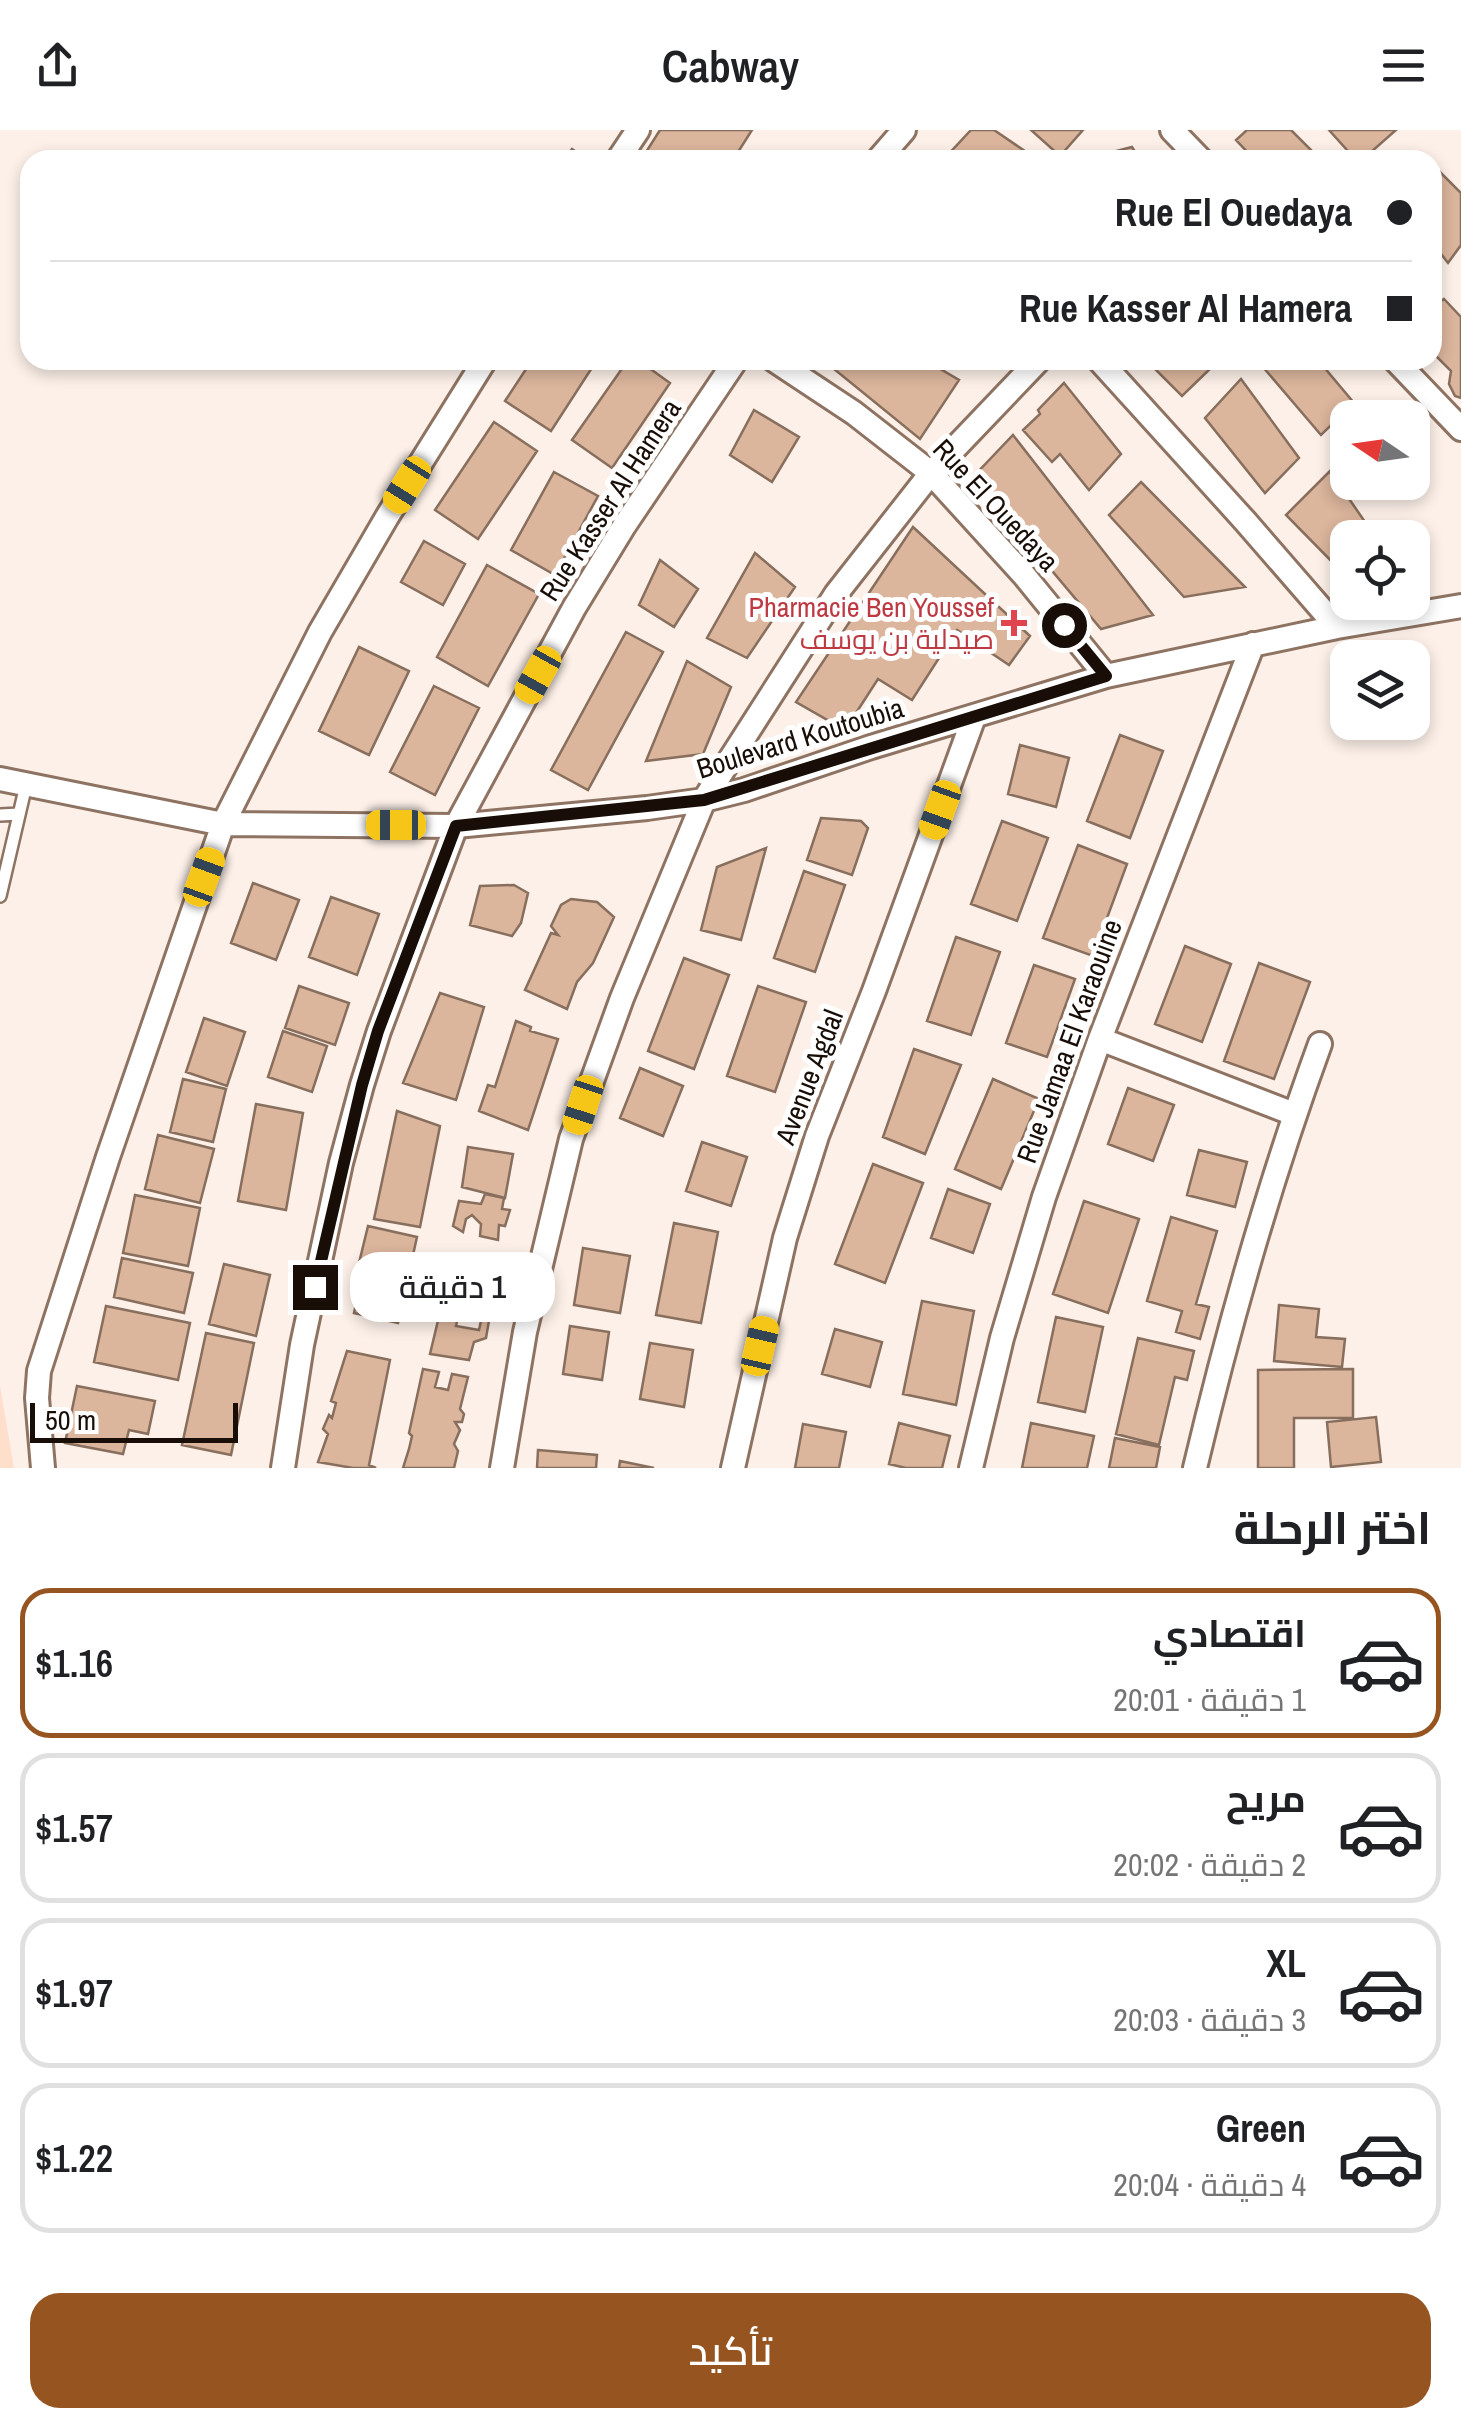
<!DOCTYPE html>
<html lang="ar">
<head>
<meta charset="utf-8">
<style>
  :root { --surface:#fff; --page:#f6f6f6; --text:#202124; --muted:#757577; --line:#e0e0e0; --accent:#965520 }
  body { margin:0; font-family:"Archivo Narrow",Cairo,sans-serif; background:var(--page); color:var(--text); direction:rtl; height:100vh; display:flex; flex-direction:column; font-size:38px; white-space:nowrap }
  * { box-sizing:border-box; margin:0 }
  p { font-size:32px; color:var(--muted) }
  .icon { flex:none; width:55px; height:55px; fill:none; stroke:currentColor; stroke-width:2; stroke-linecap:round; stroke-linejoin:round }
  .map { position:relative; height:1338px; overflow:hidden; direction:ltr }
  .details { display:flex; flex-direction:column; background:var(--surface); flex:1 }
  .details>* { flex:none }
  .hud { position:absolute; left:20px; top:20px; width:1422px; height:220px; border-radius:30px; box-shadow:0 5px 15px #0003; direction:rtl; display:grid; align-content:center; height:220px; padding:0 30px; background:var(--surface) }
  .needle { width:65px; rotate:283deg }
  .buttons { position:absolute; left:1330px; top:270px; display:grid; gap:20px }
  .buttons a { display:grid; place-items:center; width:100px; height:100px; border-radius:20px; background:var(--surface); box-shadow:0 5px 15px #0003; font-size:50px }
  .scale { position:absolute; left:30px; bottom:25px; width:208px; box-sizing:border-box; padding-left:10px; border:5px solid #180e07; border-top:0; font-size:28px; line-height:35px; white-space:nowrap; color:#180e07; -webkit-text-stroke:8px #fff; paint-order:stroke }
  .end { position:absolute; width:45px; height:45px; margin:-22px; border:12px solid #180e07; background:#fff; box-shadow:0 0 0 5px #fff }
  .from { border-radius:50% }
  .bubble { position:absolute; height:70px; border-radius:30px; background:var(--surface); box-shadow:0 5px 15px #0003; font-size:32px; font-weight:600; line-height:70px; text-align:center; direction:rtl }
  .car { position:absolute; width:30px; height:60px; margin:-30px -15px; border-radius:12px; box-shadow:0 0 8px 2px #0007; background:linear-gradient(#f5c518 24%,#345 0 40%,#f5c518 0 76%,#345 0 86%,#f5c518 0) }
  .hud b { display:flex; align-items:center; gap:35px; height:95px; font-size:38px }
  .hud b+b { border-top:2px solid var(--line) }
  .hud i { width:25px; height:25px; background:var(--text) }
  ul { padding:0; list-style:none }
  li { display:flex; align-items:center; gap:30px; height:150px; margin:0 20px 15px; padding:0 10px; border:5px solid var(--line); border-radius:30px }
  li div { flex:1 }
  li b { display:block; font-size:38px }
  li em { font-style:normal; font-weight:600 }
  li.selected { border-color:var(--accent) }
  li>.icon { width:90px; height:90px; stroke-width:1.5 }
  h2 { padding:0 30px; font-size:45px; line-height:120px }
  .primary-button { display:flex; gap:20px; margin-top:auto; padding:20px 30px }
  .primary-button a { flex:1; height:115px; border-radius:30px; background:var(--accent); color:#fff; font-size:40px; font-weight:600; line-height:115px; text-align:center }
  header { display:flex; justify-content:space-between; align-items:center; height:130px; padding:0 30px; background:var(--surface); font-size:45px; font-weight:600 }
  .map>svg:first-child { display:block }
  .built { fill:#fddfcc }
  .building { fill:#dbb59c; stroke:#886e5d; stroke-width:2.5 }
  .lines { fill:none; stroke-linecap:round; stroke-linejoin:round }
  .service-casing { stroke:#8e7362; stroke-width:16 }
  .minor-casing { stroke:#8e7362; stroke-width:28 }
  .service { stroke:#fff; stroke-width:11 }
  .minor { stroke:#fff; stroke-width:22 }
  .route { stroke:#180e07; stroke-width:12 }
  .health-dot { fill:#e0444e; stroke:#fff; stroke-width:4 }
  .labels { text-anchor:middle; stroke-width:10; stroke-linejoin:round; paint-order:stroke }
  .street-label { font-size:28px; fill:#180e07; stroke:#fff }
  .health-label { font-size:28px; fill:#be3a42; stroke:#fff; text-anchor:end }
</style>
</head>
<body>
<header><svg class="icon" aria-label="menu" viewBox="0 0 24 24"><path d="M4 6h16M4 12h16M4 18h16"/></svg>Cabway<svg class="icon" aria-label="share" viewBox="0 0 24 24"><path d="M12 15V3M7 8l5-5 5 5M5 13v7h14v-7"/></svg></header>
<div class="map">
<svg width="1461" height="1338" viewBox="0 0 1461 1338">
  <rect width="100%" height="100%" fill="#fcf0e8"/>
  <!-- built -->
  <path class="built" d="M 0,1256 L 14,1338 L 0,1338 Z"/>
  <!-- building -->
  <path class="building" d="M 660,0 L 752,0 L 733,30 L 641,30 Z
    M 971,0 L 994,0 L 1038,30 L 943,30 Z
    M 1031,0 L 1083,0 L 1060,26 Z
    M 1247,0 L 1291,0 L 1321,30 L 1255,30 L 1236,10 Z
    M 1329,0 L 1396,0 L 1362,30 L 1356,30 Z
    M 1132,17 L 1140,30 L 1102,30 L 1108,23 Z
    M 572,19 L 588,30 L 564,30 Z
    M 1432,34 L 1461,63 L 1461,115 L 1448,133 L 1432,112 Z
    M 1444,169 L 1461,187 L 1461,268 L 1455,266 L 1449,254 L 1451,241 L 1432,222 L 1432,177 Z
    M 532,230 L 597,230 L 551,301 L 505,271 Z
    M 628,230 L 638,230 L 670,253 L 612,338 L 572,310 Z
    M 823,230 L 925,230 L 959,250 L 920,309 Z
    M 1146,230 L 1212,230 L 1215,234 L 1182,266 Z
    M 1257,230 L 1318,230 L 1354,273 L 1321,305 Z
    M 1241,249 L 1299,328 L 1265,363 L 1205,288 Z
    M 1064,253 L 1121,324 L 1089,360 L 1060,324 L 1052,332 L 1023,300 L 1040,284 L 1038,280 Z
    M 754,280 L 799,307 L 772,352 L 730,325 Z
    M 494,292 L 537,321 L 478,409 L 435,380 Z
    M 1013,305 L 1087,400 L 1153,485 L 1101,499 L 973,347 Z
    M 1330,341 L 1376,408 L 1348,408 L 1348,441 L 1344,444 L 1286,385 Z
    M 554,342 L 598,366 L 555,445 L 511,420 Z
    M 1141,352 L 1245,457 L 1184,467 L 1109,385 Z
    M 1368,352 L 1390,352 L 1379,362 Z
    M 913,397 L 1030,506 L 1009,535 L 957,500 L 912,570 L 878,549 L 845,600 L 796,572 Z
    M 424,411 L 465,434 L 443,475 L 401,452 Z
    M 755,423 L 795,457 L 747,528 L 707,508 Z
    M 660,430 L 698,459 L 674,497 L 639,475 Z
    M 487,435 L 539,464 L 488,556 L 437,527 Z
    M 626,502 L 663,522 L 588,660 L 551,640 Z
    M 359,517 L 409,541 L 369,625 L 319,601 Z
    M 687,531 L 731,557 L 703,624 L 646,631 Z
    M 434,556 L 479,578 L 435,665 L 390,642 Z
    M 1120,605 L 1163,621 L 1130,708 L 1087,691 Z
    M 1020,615 L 1069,628 L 1056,677 L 1008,664 Z
    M 821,688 L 861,691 L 868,698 L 852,745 L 807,730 Z
    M 1002,691 L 1048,708 L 1017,791 L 971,774 Z
    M 1078,715 L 1127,734 L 1093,826 L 1043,808 Z
    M 766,718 L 741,810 L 701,800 L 717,737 Z
    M 804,741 L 845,755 L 815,842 L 774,828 Z
    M 253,753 L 299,770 L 276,830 L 231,813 Z
    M 514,755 L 528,763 L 521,793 L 512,806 L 470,795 L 480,756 Z
    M 331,767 L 379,784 L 357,845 L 309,827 Z
    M 571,769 L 597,772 L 614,787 L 593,833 L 577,852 L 567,879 L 525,860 L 551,803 L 558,805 L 551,796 L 561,775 Z
    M 956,807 L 1000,822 L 971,905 L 927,891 Z
    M 1185,816 L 1231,834 L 1202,912 L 1155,894 Z
    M 684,828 L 729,845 L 694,939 L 648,921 Z
    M 1259,833 L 1310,852 L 1274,949 L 1224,931 Z
    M 1034,835 L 1075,849 L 1047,927 L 1006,913 Z
    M 299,856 L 349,873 L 335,915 L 285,898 Z
    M 758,856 L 806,872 L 775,962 L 727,946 Z
    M 440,863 L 484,877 L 456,970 L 403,953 Z
    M 204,888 L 245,902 L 227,956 L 186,942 Z
    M 516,891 L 531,897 L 530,901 L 558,909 L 528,1000 L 479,981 L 488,955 L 495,957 Z
    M 283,901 L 327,916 L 312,962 L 268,947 Z
    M 914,919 L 961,935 L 925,1024 L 883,1007 Z
    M 640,938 L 683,956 L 663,1006 L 620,988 Z
    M 183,949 L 226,959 L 213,1012 L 170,1002 Z
    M 993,949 L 1039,969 L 1001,1059 L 955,1039 Z
    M 1128,958 L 1174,975 L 1153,1031 L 1108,1014 Z
    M 256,974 L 303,983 L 286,1080 L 238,1071 Z
    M 397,981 L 440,996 L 420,1097 L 374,1089 Z
    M 158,1005 L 214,1019 L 200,1073 L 145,1059 Z
    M 702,1012 L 747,1027 L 731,1076 L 686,1061 Z
    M 468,1017 L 513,1024 L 505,1068 L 462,1057 Z
    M 1199,1020 L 1247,1032 L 1235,1077 L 1187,1065 Z
    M 873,1034 L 923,1053 L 885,1153 L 835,1134 Z
    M 948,1059 L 990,1074 L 973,1123 L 931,1108 Z
    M 485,1064 L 504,1068 L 502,1079 L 510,1080 L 505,1096 L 499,1095 L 498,1110 L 480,1106 L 481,1094 L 472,1085 L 466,1089 L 463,1102 L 453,1096 L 459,1071 L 481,1074 Z
    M 135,1065 L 200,1078 L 188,1136 L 123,1123 Z
    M 1084,1071 L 1139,1089 L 1108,1183 L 1053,1164 Z
    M 1171,1087 L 1217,1101 L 1196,1174 L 1209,1177 L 1200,1209 L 1176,1202 L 1182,1181 L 1147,1171 Z
    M 674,1093 L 718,1102 L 701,1193 L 656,1185 Z
    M 368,1096 L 417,1107 L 398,1193 L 354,1183 L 365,1134 L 359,1133 Z
    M 583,1118 L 630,1126 L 620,1183 L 574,1175 Z
    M 122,1128 L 193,1143 L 184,1183 L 114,1167 Z
    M 446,1128 L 492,1139 L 487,1179 L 472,1182 L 437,1174 Z
    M 224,1134 L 270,1145 L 256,1206 L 209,1194 Z
    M 922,1171 L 974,1181 L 956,1275 L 903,1264 Z
    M 1279,1175 L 1319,1179 L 1316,1207 L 1345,1209 L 1342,1237 L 1274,1231 Z
    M 106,1176 L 190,1193 L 178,1250 L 94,1232 Z
    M 441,1178 L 459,1183 L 456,1196 L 479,1200 L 482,1186 L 490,1185 L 486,1208 L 474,1212 L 469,1230 L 430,1224 Z
    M 1056,1187 L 1103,1197 L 1085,1282 L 1038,1272 Z
    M 570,1196 L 609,1202 L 602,1250 L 563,1244 Z
    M 835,1199 L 882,1212 L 870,1257 L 822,1244 Z
    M 206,1203 L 254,1213 L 231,1325 L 182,1315 Z
    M 1138,1208 L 1194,1221 L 1187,1250 L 1175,1247 L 1159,1315 L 1116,1304 Z
    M 650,1213 L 693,1220 L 684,1277 L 640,1269 Z
    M 347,1221 L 390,1230 L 369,1335 L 376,1338 L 353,1338 L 318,1332 L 328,1304 L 323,1299 L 329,1285 L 332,1288 L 336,1273 L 331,1271 Z
    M 423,1239 L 439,1242 L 435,1257 L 448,1260 L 452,1244 L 468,1247 L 460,1279 L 464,1284 L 462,1292 L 455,1292 L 460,1300 L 454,1314 L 458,1321 L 454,1338 L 403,1338 L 409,1319 L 412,1306 L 409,1303 Z
    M 1353,1239 L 1353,1288 L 1294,1288 L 1294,1338 L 1258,1338 L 1258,1240 Z
    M 77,1256 L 155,1271 L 148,1304 L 129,1300 L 123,1324 L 65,1313 Z
    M 1376,1287 L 1381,1332 L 1331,1337 L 1327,1292 Z
    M 899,1293 L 950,1306 L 942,1338 L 906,1338 L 889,1334 Z
    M 1031,1293 L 1094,1306 L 1087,1338 L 1022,1338 Z
    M 803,1294 L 846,1302 L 839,1338 L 795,1338 Z
    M 1115,1308 L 1160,1317 L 1156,1338 L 1109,1338 Z
    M 538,1320 L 597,1325 L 596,1338 L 537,1338 Z
    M 620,1331 L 654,1338 L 619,1338 Z"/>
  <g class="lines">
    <defs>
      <path id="service" d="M 0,685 L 19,684
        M 0,766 L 26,655"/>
      <path id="minor" d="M 1172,0 L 1201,30
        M 618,30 L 638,0
        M 878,30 L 904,0
        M 774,230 L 854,283 L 931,343 L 1023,444 L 1106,546
        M 1099,230 L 1245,391 L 1337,497
        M 1395,230 L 1461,299
        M 0,649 L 223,694 L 456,696 L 647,678 L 704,670 L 744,660 L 871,617 L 1106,546 L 1337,497 L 1461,476
        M 1100,909 L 1294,984
        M 43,1338 L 37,1268 L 39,1241 L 108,1027 L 223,694 L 320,502 L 387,387 L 485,230
        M 283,1338 L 302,1215 L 341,1033 L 362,955 L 379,901 L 456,696 L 574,478 L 624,396 L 736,230
        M 502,1338 L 525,1202 L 571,1009 L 622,868 L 704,670 L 836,464 L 931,343 L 1039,230
        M 733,1338 L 785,1108 L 817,1006 L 874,861 L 974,587
        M 971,1338 L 1002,1208 L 1044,1067 L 1100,909 L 1253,514
        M 1195,1338 C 1229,1195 1269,1053 1320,914"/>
    </defs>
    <!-- service casing -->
    <use href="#service" class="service-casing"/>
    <!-- minor casing -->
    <use href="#minor" class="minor-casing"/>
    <!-- service -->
    <use href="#service" class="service"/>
    <!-- minor -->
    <use href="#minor" class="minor"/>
  </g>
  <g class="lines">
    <!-- route -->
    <path class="route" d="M 315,1157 L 362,955 L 378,901 L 456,696 L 704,670 L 1106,546 L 1064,495"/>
  </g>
  <!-- markers -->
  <path class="health-dot" d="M1009 478h10v10h10v10h-10v10h-10v-10h-10v-10h10z"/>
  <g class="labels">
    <!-- street labels -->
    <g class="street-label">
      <text transform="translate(610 370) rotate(-57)" y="10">Rue Kasser Al Hamera</text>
      <text transform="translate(996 375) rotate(47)" y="10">Rue El Ouedaya</text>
      <text transform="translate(800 608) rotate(-17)" y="10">Boulevard Koutoubia</text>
      <text transform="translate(1069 911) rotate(-70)" y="10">Rue Jamaa El Karaouine</text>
      <text transform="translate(809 947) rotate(-69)" y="10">Avenue Agdal</text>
    </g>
    <!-- health labels -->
    <g class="health-label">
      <text x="994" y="487">Pharmacie Ben Youssef<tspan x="994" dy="32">صيدلية بن يوسف</tspan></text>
    </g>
  </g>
</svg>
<div class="buttons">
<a><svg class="needle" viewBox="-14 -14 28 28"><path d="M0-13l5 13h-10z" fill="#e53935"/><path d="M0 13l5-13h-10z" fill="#757577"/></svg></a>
<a><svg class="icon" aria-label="locate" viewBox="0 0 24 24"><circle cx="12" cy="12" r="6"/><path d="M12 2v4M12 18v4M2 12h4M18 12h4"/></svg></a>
<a><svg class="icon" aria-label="layers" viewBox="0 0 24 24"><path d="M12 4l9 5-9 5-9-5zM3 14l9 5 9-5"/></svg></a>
</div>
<div class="scale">50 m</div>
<i class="end from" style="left:1064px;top:495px"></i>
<i class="end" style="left:315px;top:1157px"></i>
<div class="bubble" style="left:350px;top:1122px;width:205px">1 دقيقة</div>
<i class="car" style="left:407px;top:355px;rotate:212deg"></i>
<i class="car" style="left:538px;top:545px;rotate:209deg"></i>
<i class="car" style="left:940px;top:680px;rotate:200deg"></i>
<i class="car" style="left:396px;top:695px;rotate:270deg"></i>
<i class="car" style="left:204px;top:747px;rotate:20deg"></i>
<i class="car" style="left:583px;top:975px;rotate:198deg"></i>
<i class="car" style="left:760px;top:1216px;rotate:13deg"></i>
<div class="hud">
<b><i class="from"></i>Rue El Ouedaya</b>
<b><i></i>Rue Kasser Al Hamera</b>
</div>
</div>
<section class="details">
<h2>اختر الرحلة</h2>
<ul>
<li class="selected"><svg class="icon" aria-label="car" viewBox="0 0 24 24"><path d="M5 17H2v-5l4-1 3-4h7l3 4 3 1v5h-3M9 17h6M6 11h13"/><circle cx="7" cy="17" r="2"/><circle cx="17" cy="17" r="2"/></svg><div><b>اقتصادي</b><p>1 دقيقة · 20:01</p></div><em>$1.16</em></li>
<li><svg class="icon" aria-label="car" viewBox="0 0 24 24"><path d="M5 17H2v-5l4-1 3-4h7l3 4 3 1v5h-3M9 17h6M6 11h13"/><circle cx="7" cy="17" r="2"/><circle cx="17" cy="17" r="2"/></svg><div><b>مريح</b><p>2 دقيقة · 20:02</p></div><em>$1.57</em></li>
<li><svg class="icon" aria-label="car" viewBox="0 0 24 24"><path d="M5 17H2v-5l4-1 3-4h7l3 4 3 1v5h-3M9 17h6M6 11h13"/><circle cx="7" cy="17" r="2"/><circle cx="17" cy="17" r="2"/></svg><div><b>XL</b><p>3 دقيقة · 20:03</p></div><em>$1.97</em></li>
<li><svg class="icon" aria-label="car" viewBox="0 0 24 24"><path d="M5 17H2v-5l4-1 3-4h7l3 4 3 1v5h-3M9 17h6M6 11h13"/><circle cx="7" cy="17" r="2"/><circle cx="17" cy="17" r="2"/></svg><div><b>Green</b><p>4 دقيقة · 20:04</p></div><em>$1.22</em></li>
</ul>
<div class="primary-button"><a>تأكيد</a></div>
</section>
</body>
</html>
